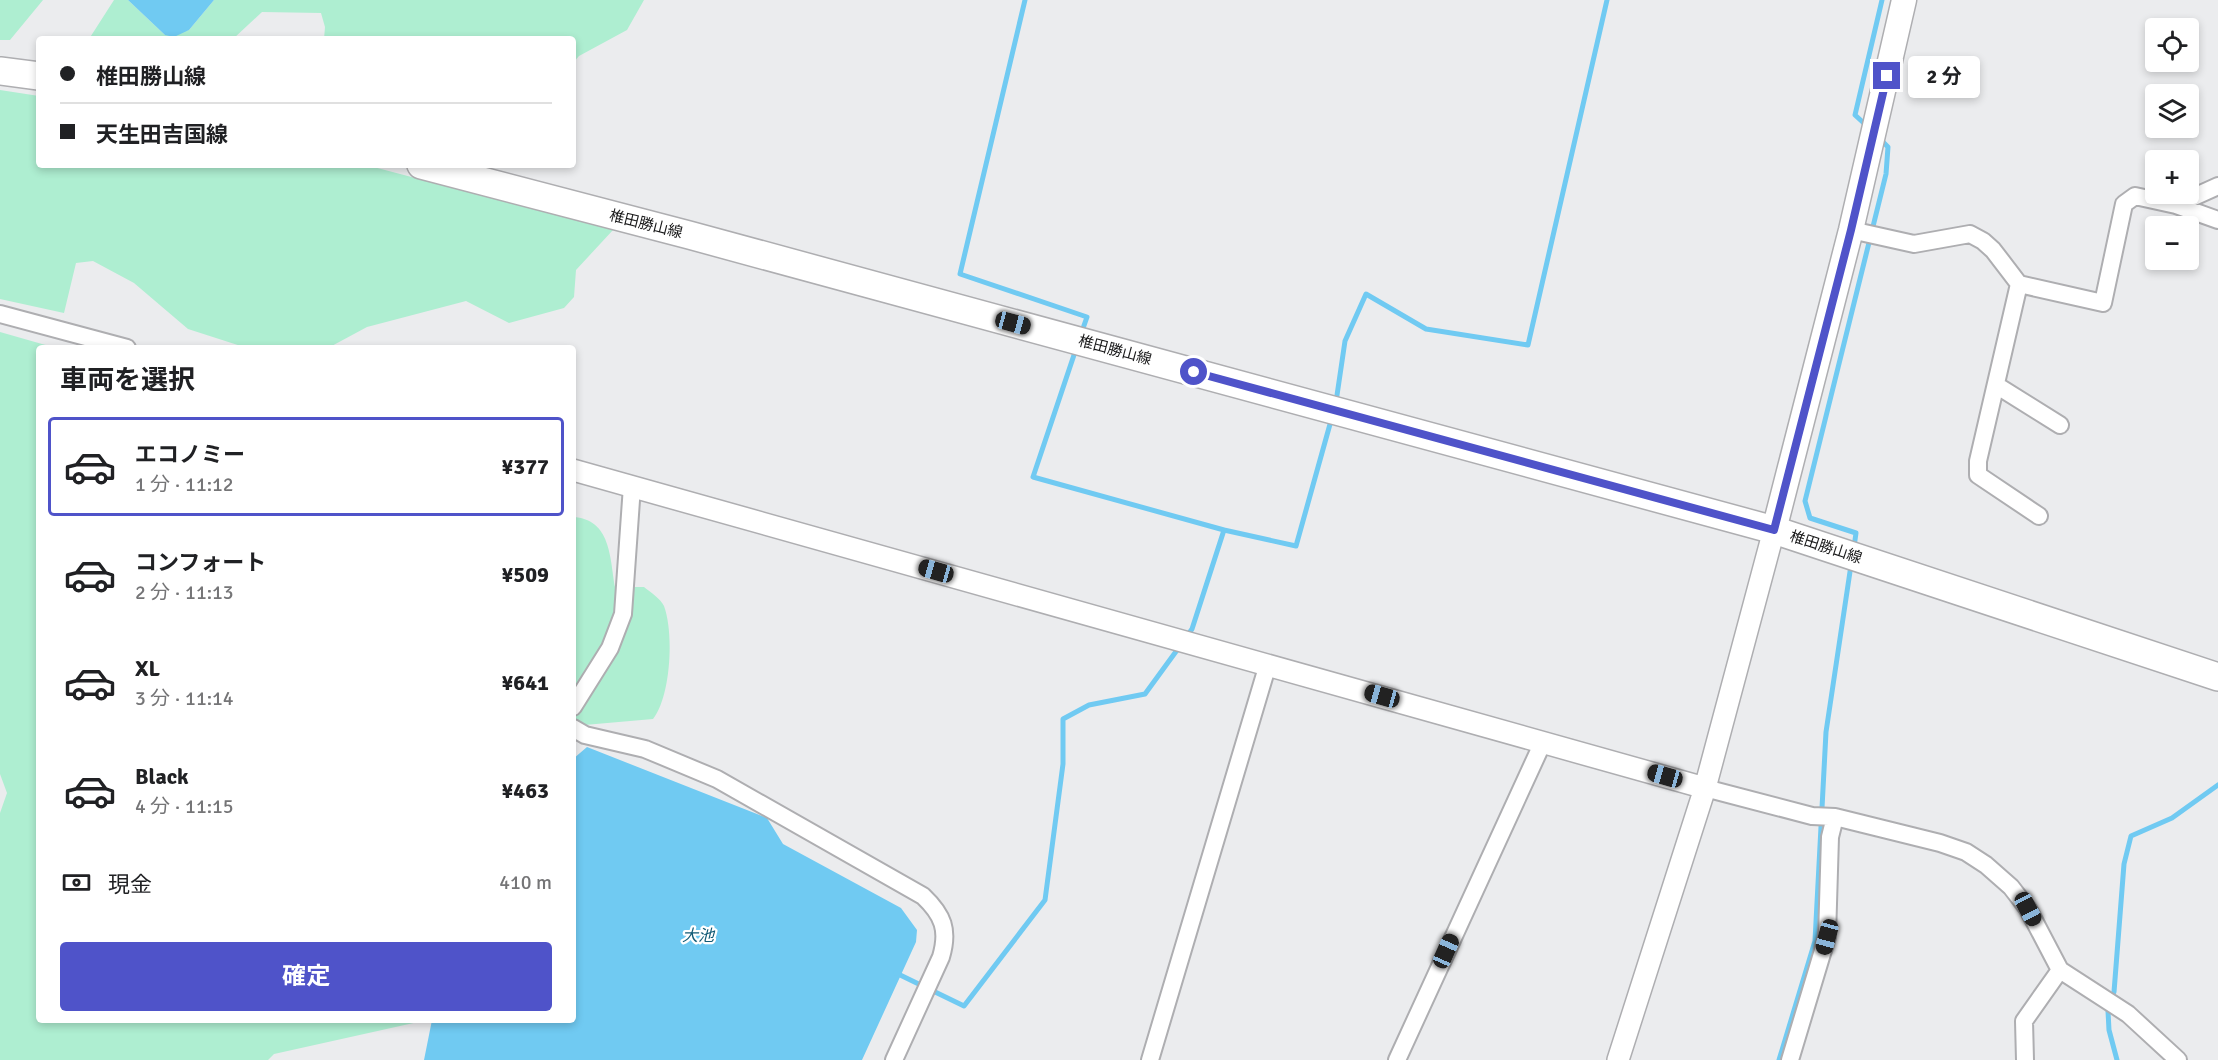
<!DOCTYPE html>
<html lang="ja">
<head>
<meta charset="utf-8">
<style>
  :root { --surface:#fff; --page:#f6f6f6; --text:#202124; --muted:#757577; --line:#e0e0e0; --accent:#4f53c9 }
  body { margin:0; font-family:Signika,"Noto Sans JP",sans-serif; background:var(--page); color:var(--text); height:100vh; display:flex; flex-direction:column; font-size:22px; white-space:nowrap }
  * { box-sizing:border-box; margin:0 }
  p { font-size:20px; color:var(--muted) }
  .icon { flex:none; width:33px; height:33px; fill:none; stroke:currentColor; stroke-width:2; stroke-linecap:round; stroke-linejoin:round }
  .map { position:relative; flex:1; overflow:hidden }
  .drawer { position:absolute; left:36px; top:345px; width:540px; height:678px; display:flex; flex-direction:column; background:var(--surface); border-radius:6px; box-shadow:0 3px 9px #0003 }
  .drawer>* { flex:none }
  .top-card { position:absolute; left:36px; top:36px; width:540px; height:132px; border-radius:6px; box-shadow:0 3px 9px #0003; display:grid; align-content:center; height:132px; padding:0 24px; background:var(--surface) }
  .tools { position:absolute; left:2145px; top:18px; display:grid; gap:12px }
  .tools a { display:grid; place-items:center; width:54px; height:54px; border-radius:6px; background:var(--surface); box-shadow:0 3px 9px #0003; font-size:30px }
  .end { position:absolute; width:27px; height:27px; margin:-14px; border:8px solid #4f53c9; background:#fff; box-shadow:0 0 0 3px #fff }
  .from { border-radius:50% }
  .bubble { position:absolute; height:42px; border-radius:6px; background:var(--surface); box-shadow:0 3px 9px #0003; font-size:20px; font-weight:700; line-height:42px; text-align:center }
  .car { position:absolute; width:18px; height:36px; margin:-18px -9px; border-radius:8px; box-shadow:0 0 4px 2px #0007; background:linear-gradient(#222 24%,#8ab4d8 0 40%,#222 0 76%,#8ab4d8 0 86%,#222 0) }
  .top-card b { display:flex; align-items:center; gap:21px; height:57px; font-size:22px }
  .top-card b+b { border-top:2px solid var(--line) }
  .top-card i { width:15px; height:15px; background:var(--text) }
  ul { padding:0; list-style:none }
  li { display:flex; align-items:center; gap:18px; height:99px; margin:0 12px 9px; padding:0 12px; border:3px solid transparent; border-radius:6px }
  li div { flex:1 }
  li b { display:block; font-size:22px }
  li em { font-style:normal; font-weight:700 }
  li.current { border-color:var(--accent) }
  li>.icon { width:54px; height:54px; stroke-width:1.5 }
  h2 { padding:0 24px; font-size:27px; line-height:72px }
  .pay { display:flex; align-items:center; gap:15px; height:66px; padding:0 24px; font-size:22px }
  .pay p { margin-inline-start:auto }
  .button { display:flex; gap:12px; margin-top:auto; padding:12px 24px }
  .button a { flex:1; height:69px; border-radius:6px; background:var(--accent); color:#fff; font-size:24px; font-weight:700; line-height:69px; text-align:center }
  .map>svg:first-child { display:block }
  .green { fill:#aeeed1 }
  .water { fill:#70caf2 }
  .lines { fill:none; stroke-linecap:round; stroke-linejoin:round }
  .stream { stroke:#70caf2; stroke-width:5 }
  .minor-casing { stroke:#aeaeb1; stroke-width:20 }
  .tertiary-casing { stroke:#aeaeb1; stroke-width:24 }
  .secondary-casing { stroke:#aeaeb1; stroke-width:27 }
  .primary-casing { stroke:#aeaeb1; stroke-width:30 }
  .minor { stroke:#fff; stroke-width:16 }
  .tertiary { stroke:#fff; stroke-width:21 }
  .secondary { stroke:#fff; stroke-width:24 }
  .primary { stroke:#fff; stroke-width:27 }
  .route { stroke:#4f53c9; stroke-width:8 }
  .labels { text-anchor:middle; stroke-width:4.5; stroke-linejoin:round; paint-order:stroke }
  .street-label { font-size:15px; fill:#181819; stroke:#fff }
  .water-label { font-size:16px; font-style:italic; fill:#115a75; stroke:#fff }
</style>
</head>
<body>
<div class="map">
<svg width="2218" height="1060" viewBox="0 0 2218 1060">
  <rect width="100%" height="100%" fill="#ebecee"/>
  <!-- green -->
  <path class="green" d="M 0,0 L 43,0 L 10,40 L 0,40 Z
    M 114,0 L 128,0 L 165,35 L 189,30 L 214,0 L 644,0 L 627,30 L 579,56 L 573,63 L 573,39 L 324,39 L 325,27 L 321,13 L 262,12 L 233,39 L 89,39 Z
    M 0,90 L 39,96 L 39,165 L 366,165 L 613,230 L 576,270 L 574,297 L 564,308 L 509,323 L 466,301 L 367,327 L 328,348 L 247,348 L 188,329 L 134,283 L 93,261 L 76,263 L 64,313 L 0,299 Z
    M 0,332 L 56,348 L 39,348 L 39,1020 L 427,1020 L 274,1054 L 268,1060 L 0,1060 L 0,813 L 7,793 L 0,774 Z
    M 573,517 C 611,519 610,558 615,587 L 644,587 C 650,592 661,599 664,606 C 674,633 671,696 653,719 L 573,726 Z"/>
  <!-- water -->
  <path class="water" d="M 128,0 L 214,0 L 189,30 L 174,37 L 165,35 Z
    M 587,747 L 767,818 L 783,844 L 901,908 L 917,930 L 916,942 L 862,1060 L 424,1060 L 432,1020 L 573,1020 L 573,759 Z"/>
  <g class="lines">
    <!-- stream -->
    <path class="stream" d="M 1025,0 L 960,274 L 1087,317 L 1081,334
      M 1867,126 L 1855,115 L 1882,0
      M 1076,349 L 1033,477 L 1224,530 L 1192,629 L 1187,636
      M 1336,402 L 1345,341 L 1366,294 L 1426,329 L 1528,345 L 1607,0
      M 1224,530 L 1296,546 L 1332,417
      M 1854,547 L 1856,533 L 1810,518 L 1805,501 L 1886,174 L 1888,147 L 1880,139
      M 896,973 L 964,1006 L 1045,900 L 1063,764 L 1063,719 L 1089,705 L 1145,694 L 1180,646
      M 2114,992 L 2124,864 L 2131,836 L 2172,818 L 2218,785
      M 2108,1011 L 2109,1030 L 2117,1060
      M 1779,1060 L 1815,941 L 1826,732 L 1851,565"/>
    <defs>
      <path id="minor" d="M 2176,205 L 2218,186
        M 1851,230 L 1914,244 L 1970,234 L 1983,241 L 1993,250 L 2019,284 L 2103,303 L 2124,204 L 2135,196 L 2176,205 L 2218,220
        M 2019,284 L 1978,461 L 1978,475 L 2039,516
        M 0,314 L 127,348
        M 1996,385 L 2060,425
        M 573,707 L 610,648 L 623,614 L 632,486
        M 573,728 L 585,735 L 645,749 L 717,779 L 923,896 C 943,915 949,930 941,957 L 894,1060
        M 1705,788 L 1812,816 L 1835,817 L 1940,843 L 1966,852 L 1986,865 L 2011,887 L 2028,909 L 2060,970 L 2128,1014 L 2178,1060
        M 1150,1060 L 1268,664
        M 1397,1060 L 1543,742
        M 1790,1060 L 1827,937 L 1830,837 L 1835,817
        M 2025,1060 L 2024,1021 L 2060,970"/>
      <path id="tertiary" d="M 573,470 L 1705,788
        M 1618,1060 L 1705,788 L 1774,530"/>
      <path id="secondary" d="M 1774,530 L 1851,230 L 1904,0"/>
      <path id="primary" d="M 0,71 L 39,76
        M 421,165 L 689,235 L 1774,530 L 2218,677"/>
    </defs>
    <!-- minor casing -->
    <use href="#minor" class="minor-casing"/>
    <!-- tertiary casing -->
    <use href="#tertiary" class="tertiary-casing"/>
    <!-- secondary casing -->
    <use href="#secondary" class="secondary-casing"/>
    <!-- primary casing -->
    <use href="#primary" class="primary-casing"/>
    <!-- minor -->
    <use href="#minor" class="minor"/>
    <!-- tertiary -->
    <use href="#tertiary" class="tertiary"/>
    <!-- secondary -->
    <use href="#secondary" class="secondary"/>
    <!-- primary -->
    <use href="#primary" class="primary"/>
  </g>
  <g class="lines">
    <!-- route -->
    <path class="route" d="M 1194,372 L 1774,530 L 1851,230 L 1887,76"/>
  </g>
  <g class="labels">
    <!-- street labels -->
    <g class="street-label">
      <text transform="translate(646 224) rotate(14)" y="5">椎田勝山線</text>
      <text transform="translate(1115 350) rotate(15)" y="5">椎田勝山線</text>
      <text transform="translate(1826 547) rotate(18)" y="5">椎田勝山線</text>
    </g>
    <!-- water labels -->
    <g class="water-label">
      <text x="698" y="941">大池</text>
    </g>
  </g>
</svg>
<div class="tools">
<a><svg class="icon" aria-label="locate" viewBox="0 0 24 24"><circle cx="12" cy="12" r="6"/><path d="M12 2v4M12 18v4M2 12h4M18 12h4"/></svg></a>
<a><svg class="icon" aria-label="layers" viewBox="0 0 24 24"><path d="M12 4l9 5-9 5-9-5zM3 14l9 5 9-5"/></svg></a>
<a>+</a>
<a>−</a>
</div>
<i class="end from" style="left:1194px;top:372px"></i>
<i class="end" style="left:1887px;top:76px"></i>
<div class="bubble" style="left:1908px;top:56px;width:72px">2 分</div>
<i class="car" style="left:1013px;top:323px;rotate:105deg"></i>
<i class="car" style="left:936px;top:571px;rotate:286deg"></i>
<i class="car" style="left:1382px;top:696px;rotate:286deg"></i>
<i class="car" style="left:1665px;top:776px;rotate:286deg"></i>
<i class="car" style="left:2028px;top:909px;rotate:152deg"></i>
<i class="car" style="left:1827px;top:937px;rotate:195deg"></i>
<i class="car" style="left:1446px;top:951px;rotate:24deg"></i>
<div class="top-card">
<b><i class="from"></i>椎田勝山線</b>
<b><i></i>天生田吉国線</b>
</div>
<section class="drawer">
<h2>車両を選択</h2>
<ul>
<li class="current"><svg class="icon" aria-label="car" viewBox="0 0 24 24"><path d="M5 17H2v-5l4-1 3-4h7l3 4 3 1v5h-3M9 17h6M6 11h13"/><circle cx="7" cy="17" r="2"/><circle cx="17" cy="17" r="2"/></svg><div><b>エコノミー</b><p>1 分 · 11:12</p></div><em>¥377</em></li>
<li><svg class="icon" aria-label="car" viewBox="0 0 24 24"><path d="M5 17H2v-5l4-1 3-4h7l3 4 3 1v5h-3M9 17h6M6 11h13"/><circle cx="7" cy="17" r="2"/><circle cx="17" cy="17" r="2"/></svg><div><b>コンフォート</b><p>2 分 · 11:13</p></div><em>¥509</em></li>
<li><svg class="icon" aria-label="car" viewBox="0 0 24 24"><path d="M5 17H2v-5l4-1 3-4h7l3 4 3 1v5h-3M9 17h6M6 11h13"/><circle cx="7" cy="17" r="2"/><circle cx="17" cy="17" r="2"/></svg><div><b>XL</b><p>3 分 · 11:14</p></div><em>¥641</em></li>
<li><svg class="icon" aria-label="car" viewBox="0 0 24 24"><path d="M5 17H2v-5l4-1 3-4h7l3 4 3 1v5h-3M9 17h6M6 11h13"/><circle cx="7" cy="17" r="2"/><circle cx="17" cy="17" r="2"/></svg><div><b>Black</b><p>4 分 · 11:15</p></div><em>¥463</em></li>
</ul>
<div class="pay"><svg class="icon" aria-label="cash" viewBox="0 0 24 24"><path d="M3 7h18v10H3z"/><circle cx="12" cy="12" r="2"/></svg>現金<p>410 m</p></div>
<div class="button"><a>確定</a></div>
</section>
</div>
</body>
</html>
